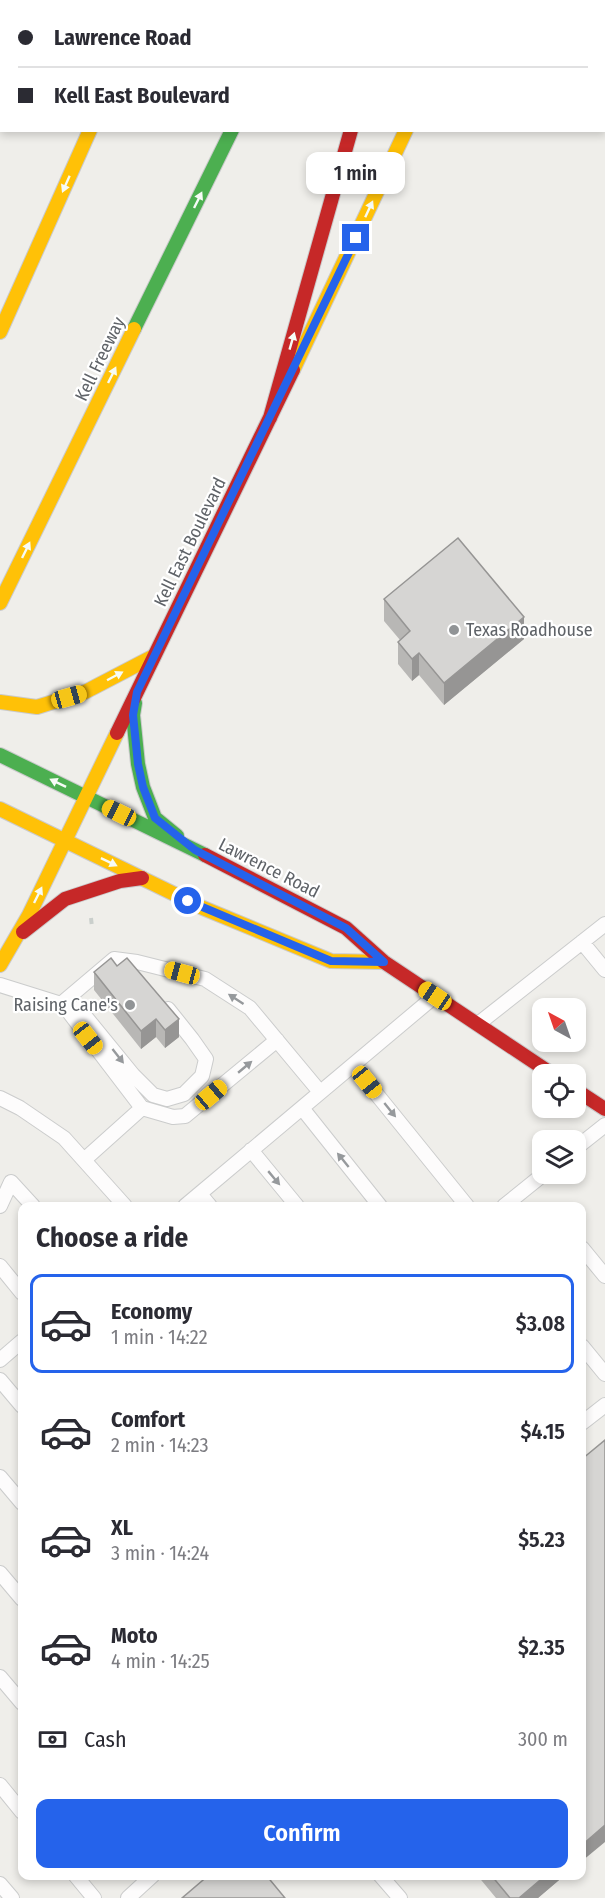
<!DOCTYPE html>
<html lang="en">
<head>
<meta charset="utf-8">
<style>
  :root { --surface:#fff; --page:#f7f7f7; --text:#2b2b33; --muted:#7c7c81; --line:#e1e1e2; --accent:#2563eb }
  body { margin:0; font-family:"Fira Sans Condensed",sans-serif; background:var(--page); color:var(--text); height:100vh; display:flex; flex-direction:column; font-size:22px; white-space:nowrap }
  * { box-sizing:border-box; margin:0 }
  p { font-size:20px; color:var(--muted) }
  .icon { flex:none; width:33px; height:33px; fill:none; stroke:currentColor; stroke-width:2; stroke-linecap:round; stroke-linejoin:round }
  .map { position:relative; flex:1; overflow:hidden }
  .panel { position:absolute; left:18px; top:1202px; width:568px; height:678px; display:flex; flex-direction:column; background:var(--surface); border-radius:12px; box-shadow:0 3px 9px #0003 }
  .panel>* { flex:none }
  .banner { position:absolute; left:0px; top:0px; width:606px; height:132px; box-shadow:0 3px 9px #0003; display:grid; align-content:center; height:132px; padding:0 18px; background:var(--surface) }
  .needle { width:39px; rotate:320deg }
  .tools { position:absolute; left:532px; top:998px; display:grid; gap:12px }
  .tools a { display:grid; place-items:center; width:54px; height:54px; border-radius:12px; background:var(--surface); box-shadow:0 3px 9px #0003; font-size:30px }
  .end { position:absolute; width:27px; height:27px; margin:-14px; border:8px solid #2563eb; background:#fff; box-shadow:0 0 0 3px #fff }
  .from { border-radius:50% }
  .bubble { position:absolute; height:42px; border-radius:12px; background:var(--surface); box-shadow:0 3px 9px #0003; font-size:20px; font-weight:600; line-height:42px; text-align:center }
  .car { position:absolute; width:18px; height:36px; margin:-18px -9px; border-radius:8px; box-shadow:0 0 4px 2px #0007; background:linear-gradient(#f5c518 24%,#345 0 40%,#f5c518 0 76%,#345 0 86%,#f5c518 0) }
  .banner b { display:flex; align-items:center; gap:21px; height:57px; font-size:22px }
  .banner b+b { border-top:2px solid var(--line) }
  .banner i { width:15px; height:15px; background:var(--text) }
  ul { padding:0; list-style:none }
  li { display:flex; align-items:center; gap:18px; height:99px; margin:0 12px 9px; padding:0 6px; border:3px solid transparent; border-radius:12px }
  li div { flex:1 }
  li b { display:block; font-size:22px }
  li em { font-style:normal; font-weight:600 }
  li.active { border-color:var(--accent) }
  li>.icon { width:54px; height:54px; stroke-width:1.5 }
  h2 { padding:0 18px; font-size:27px; line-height:72px }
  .pay { display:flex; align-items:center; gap:15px; height:66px; padding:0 18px; font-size:22px }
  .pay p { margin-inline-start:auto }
  .button { display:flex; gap:12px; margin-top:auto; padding:12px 18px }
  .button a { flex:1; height:69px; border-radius:12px; background:var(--accent); color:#fff; font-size:24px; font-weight:600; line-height:69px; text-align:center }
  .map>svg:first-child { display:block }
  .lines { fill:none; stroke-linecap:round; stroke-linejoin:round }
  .lane-casing { stroke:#cbcccc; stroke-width:16 }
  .fast-casing { stroke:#cacacb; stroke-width:16 }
  .slow-casing { stroke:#cacacb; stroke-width:16 }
  .jam-casing { stroke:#cacacb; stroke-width:16 }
  .path { stroke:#cacfcc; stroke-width:4; stroke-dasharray:6 3; stroke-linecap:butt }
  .lane { stroke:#fdfcfc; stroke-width:14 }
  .fast { stroke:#4caf50; stroke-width:14 }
  .slow { stroke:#ffc107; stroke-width:14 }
  .jam { stroke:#c62828; stroke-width:14 }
  .wall { fill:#b8b7b5 }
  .shaded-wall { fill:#969594 }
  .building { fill:#d6d5d3; stroke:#969594; stroke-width:1.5 }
  .oneway { fill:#f6fbf6 }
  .oneway2 { fill:#96999c }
  .route { stroke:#2563eb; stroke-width:8 }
  .poi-dot { fill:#919496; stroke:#fff; stroke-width:2 }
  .labels { text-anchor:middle; stroke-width:4.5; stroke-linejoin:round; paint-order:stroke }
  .street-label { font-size:18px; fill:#5f6368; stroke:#fff }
  .poi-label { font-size:18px; fill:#5f6368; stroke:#fff; text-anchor:start }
</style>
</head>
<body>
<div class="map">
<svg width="605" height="1898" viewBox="0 0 605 1898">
  <rect width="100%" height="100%" fill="#efeeea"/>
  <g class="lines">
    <defs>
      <path id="lane" d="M 582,942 L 605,970
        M 0,985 L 80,1010 L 133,1075 L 153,1095 L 167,1099 L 184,1094 L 202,1076 L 206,1059 L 192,1039 L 168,1009
        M 62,1003 L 114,959 L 137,962 L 205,979 L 250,1008 L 320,1092
        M 62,1003 L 142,1108 L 173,1117 L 185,1116 L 277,1040
        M 478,1024 L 605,924
        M 353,1065 L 467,1206
        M 0,1098 L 20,1108 L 64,1138 L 125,1206
        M 302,1108 L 380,1206
        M 576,1148 L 605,1125
        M 251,1150 L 297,1206
        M 84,1160 L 142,1108
        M 200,1194 L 210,1206
        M 0,1206 L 11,1182 L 33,1206
        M 185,1206 L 435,996
        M 504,1206 L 545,1173
        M 582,1248 L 605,1276
        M 0,1266 L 22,1293
        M 582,1346 L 605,1374
        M 0,1360 L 22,1341
        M 0,1380 L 22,1406
        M 582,1423 L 605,1405
        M 0,1477 L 22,1503
        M 0,1573 L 22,1599
        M 0,1677 L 22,1703
        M 0,1785 L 22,1812
        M 75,1875 L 94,1898
        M 380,1875 L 400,1898
        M 0,1884 L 12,1898
        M 128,1898 L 153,1875"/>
      <path id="fast" d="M 295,2 L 296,0
        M 465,2 L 466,0
        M 134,329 L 232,130
        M 135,703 L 133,715 L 138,764 L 143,787 L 155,818 L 177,836
        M 0,755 L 205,855"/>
      <path id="slow" d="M 387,2 L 388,0
        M 0,332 L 90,130
        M 293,370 L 406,130
        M 0,603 L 134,329
        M 0,702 L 37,707 L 85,692 L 154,656
        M 0,809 L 203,908 L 331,961 L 384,962
        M 0,965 L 29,915 L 117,733"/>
      <path id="jam" d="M 148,0 L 148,2
        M 270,418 L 351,130
        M 117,733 L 293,370
        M 205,855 L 346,928 L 384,962 L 552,1074
        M 23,932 L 65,899 L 120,881 L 142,878
        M 576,1090 L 605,1109"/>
    </defs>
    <!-- lane casing -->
    <use href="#lane" class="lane-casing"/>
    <!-- fast casing -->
    <use href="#fast" class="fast-casing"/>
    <!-- slow casing -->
    <use href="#slow" class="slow-casing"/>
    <!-- jam casing -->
    <use href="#jam" class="jam-casing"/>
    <!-- path -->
    <path class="path" d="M 91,918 L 92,927"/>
    <!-- lane -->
    <use href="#lane" class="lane"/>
    <!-- fast -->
    <use href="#fast" class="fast"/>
    <!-- slow -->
    <use href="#slow" class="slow"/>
    <!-- jam -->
    <use href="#jam" class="jam"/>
  </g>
  <!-- wall -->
  <path class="wall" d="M 384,599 L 524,639 L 444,705 L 419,675 L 412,681 L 398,664 L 398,642 L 400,640 L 384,621 Z
    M 117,966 L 179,1037 L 165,1048 L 156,1037 L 141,1049 L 94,990 L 94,972 Z
    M 477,1875 L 565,1875 L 538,1898 L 496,1898 Z"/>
  <!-- shaded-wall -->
  <path class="shaded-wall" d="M 524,617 L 524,639 L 444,705 L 444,683 Z
    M 419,653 L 419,675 L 412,681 L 412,659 Z
    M 156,1019 L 156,1037 L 141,1049 L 141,1031 Z
    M 179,1019 L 179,1037 L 165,1048 L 165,1030 Z
    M 605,1825 L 605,1842 L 582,1861 L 582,1845 Z
    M 546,1875 L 565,1875 L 538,1898 L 519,1898 Z"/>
  <!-- building -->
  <path class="building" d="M 458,538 L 524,617 L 444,683 L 419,653 L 412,659 L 398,642 L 410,631 L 384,599 Z
    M 111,958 L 117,966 L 127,958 L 179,1019 L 165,1030 L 156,1019 L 141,1031 L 94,972 Z
    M 605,1440 L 605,1825 L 582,1845 L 582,1459 Z
    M 209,1875 L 266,1875 L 285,1898 L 182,1898 Z
    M 491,1875 L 546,1875 L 519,1898 L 510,1898 Z"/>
  <!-- one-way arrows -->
  <defs><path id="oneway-solid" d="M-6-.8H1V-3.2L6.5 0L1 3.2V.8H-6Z" transform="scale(1.5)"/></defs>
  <g class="oneway">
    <use href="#oneway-solid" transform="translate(66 184) rotate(114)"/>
    <use href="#oneway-solid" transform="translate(198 200) rotate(-64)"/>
    <use href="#oneway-solid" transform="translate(369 209) rotate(-65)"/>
    <use href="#oneway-solid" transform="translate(292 341) rotate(-74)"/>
    <use href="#oneway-solid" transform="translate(112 375) rotate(-64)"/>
    <use href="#oneway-solid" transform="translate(26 550) rotate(-64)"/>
    <use href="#oneway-solid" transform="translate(115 676) rotate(-28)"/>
    <use href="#oneway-solid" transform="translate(58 783) rotate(-154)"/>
    <use href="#oneway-solid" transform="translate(109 862) rotate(26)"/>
    <use href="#oneway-solid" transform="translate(38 895) rotate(-64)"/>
  </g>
  <g class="oneway2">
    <use href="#oneway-solid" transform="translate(236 999) rotate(-147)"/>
    <use href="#oneway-solid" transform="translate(118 1056) rotate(52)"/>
    <use href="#oneway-solid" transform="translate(245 1067) rotate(-40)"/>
    <use href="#oneway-solid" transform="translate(390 1110) rotate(51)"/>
    <use href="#oneway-solid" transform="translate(343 1160) rotate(-129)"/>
    <use href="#oneway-solid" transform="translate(274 1178) rotate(50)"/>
  </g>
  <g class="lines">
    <!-- route -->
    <path class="route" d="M 188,901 L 331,961 L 384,962 L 346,928 L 195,850 L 155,818 L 143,787 L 138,764 L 133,715 L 137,692 L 356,238"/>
  </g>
  <!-- markers -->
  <g class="poi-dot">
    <circle cx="454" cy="630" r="6"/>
    <circle cx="130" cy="1005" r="6"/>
  </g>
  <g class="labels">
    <!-- street labels -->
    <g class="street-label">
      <text transform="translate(100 359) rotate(-64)" y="6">Kell Freeway</text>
      <text transform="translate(190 542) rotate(-64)" y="6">Kell East Boulevard</text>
      <text transform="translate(269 868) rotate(27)" y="6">Lawrence Road</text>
    </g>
    <!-- poi labels -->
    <g class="poi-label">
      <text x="466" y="636">Texas Roadhouse</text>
      <text x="118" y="1011" text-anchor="end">Raising Cane's</text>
    </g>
  </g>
</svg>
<div class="tools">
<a><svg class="needle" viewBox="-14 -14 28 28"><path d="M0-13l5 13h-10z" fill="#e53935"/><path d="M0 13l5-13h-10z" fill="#7c7c81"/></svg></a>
<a><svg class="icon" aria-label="locate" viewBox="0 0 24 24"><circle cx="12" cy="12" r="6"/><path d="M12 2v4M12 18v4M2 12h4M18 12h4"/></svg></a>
<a><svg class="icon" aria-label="layers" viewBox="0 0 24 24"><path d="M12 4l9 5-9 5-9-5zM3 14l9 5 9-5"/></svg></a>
</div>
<i class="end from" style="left:188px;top:901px"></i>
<i class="end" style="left:356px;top:238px"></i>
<div class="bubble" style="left:306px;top:152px;width:99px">1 min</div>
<i class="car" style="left:69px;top:697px;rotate:74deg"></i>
<i class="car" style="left:119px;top:813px;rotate:296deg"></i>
<i class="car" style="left:182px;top:973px;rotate:285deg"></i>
<i class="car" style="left:435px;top:996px;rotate:304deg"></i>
<i class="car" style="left:88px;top:1038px;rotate:142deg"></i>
<i class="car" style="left:367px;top:1082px;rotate:141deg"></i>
<i class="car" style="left:211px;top:1095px;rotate:50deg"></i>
<div class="banner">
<b><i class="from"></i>Lawrence Road</b>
<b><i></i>Kell East Boulevard</b>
</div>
<section class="panel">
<h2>Choose a ride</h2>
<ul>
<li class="active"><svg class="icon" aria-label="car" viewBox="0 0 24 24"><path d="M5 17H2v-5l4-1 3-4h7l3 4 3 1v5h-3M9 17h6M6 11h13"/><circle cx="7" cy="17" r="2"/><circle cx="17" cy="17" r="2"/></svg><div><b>Economy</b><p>1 min · 14:22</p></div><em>$3.08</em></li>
<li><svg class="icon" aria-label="car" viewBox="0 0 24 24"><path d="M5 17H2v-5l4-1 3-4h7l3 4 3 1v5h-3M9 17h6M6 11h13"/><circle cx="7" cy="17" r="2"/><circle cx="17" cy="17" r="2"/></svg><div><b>Comfort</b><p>2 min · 14:23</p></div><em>$4.15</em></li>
<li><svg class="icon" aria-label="car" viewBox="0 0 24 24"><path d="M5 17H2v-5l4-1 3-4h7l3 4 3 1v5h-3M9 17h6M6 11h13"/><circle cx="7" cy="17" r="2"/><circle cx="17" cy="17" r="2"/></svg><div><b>XL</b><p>3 min · 14:24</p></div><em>$5.23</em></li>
<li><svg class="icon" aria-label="car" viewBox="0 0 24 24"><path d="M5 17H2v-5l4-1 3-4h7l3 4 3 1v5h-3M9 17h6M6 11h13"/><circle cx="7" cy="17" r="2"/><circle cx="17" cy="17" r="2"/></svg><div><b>Moto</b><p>4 min · 14:25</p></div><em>$2.35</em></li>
</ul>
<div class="pay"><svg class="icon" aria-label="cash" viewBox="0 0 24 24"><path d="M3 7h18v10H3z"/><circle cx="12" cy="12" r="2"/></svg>Cash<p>300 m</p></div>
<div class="button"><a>Confirm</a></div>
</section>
</div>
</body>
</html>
